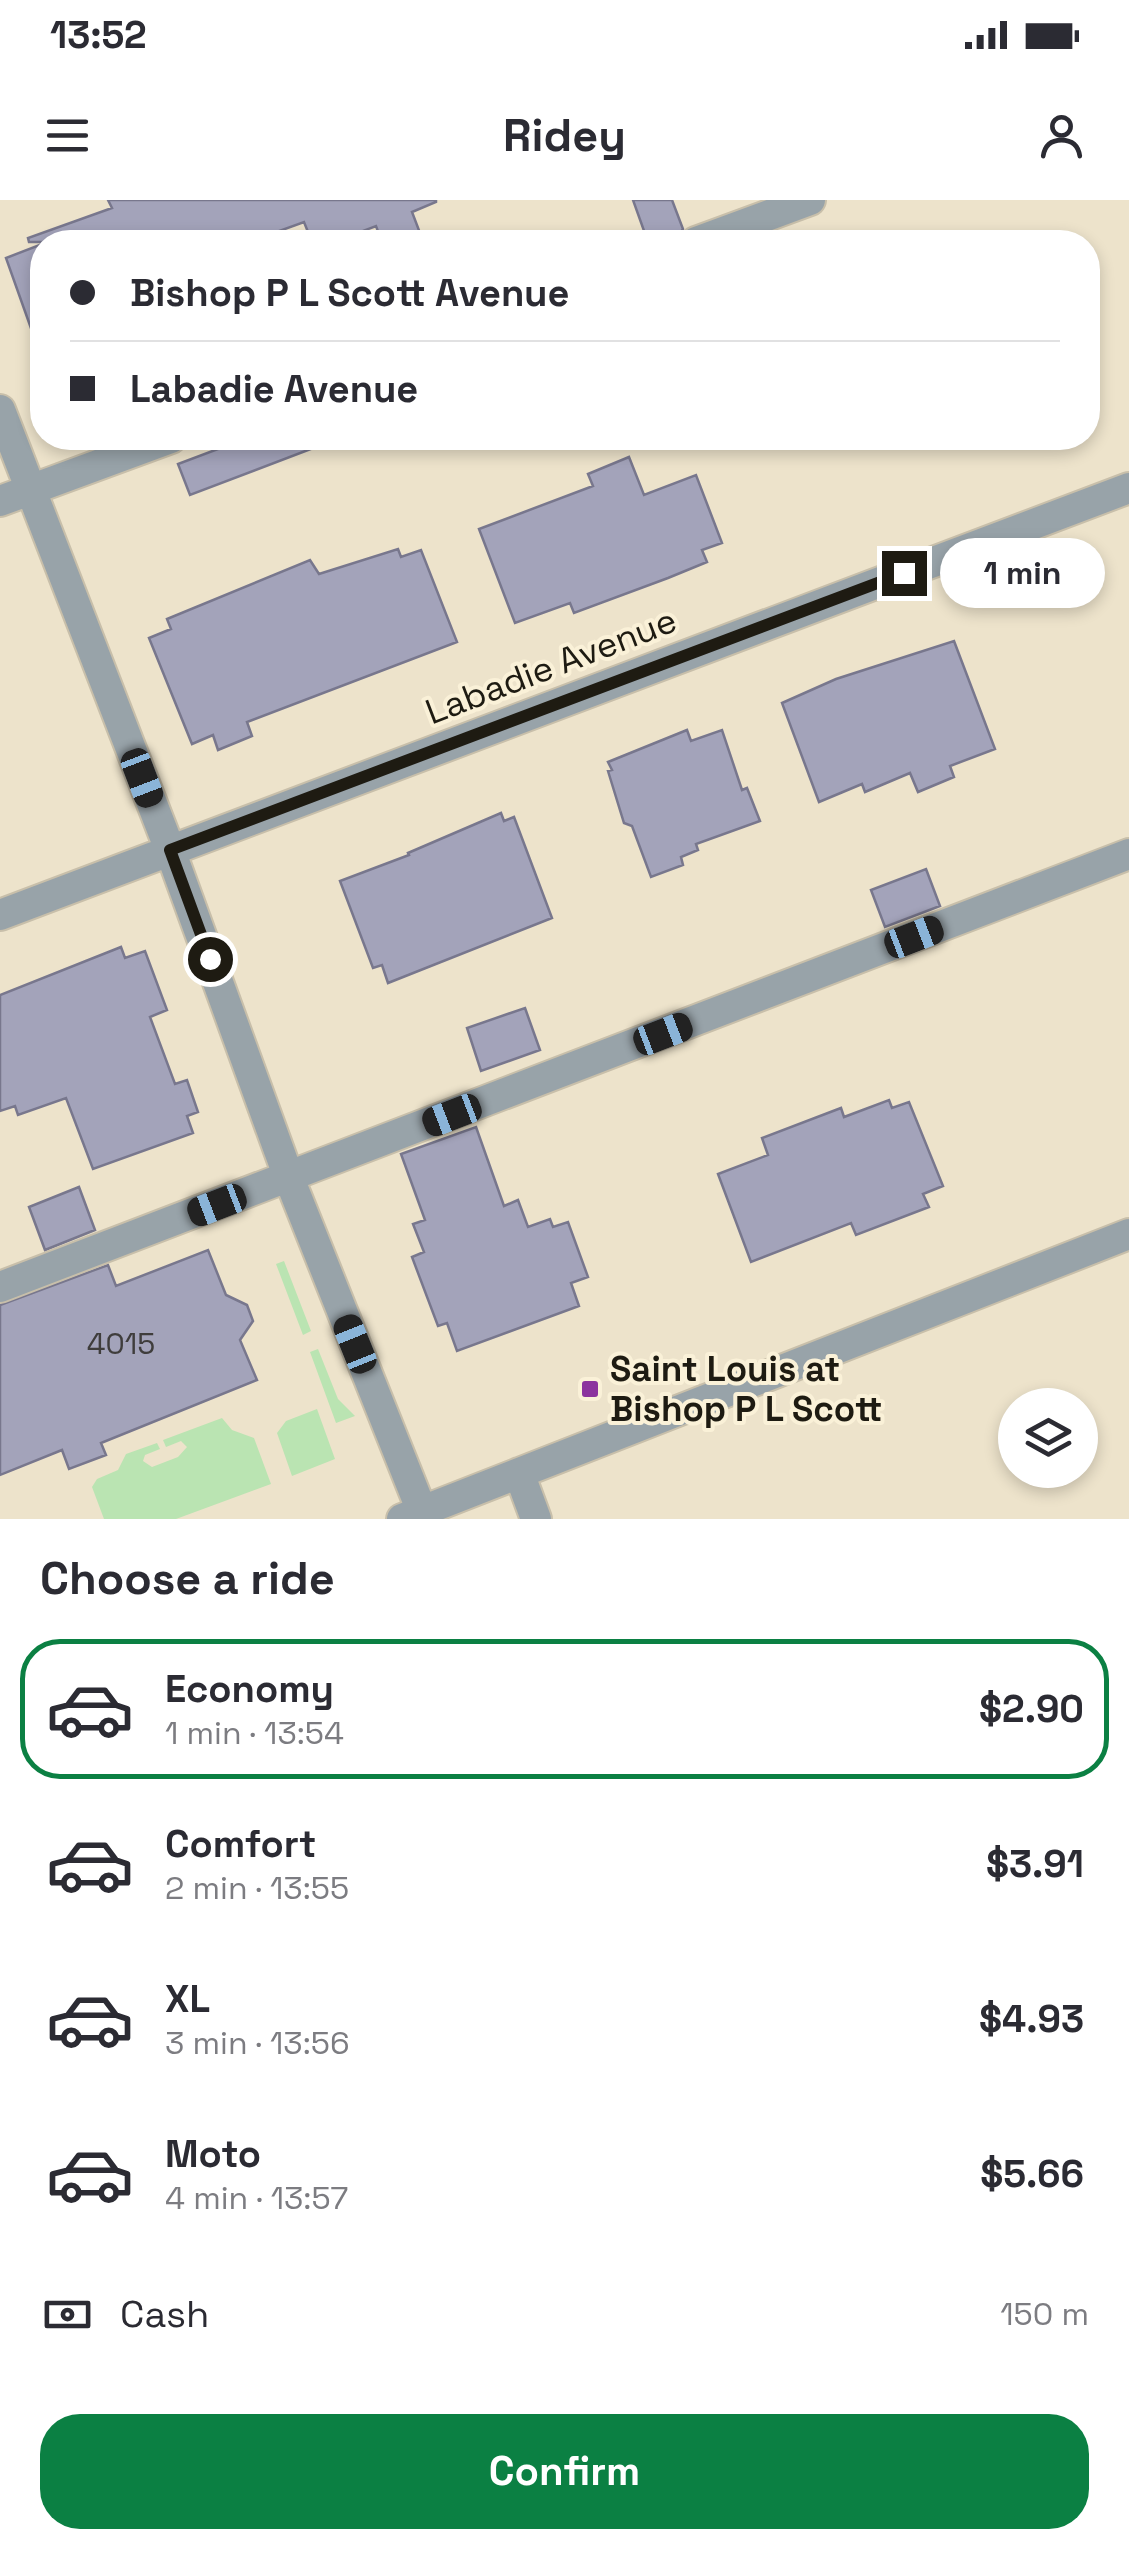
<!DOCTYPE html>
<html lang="en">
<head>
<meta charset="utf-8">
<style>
  :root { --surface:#fff; --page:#f2f2f3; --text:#2b2b33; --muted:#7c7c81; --line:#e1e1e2; --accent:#0b8043 }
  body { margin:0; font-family:"Space Grotesk",sans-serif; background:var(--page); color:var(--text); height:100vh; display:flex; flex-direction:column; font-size:38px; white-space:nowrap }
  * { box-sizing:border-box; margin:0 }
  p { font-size:32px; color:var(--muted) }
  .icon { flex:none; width:55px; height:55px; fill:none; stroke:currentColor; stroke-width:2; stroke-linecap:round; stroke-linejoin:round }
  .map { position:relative; height:1319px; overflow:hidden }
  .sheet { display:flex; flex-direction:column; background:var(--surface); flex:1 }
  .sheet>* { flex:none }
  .guide { position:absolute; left:30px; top:30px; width:1070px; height:220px; border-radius:40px; box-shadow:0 5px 15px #0003; display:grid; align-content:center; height:220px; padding:0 40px; background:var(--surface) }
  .tools { position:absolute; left:998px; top:1188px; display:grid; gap:20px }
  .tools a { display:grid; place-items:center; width:100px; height:100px; border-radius:50%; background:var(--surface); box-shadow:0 5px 15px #0003; font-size:50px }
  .end { position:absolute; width:45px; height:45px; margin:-22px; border:12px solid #1e1b12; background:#fff; box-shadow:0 0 0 5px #fff }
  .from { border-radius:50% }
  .bubble { position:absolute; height:70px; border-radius:35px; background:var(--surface); box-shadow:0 5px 15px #0003; font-size:32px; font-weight:600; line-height:70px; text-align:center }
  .car { position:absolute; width:30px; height:60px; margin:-30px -15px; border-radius:12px; box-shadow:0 0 8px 2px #0007; background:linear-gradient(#222 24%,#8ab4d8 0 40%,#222 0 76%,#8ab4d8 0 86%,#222 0) }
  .guide b { display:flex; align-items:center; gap:35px; height:95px; font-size:38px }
  .guide b+b { border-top:2px solid var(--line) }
  .guide i { width:25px; height:25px; background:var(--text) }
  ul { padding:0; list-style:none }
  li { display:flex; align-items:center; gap:30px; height:140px; margin:0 20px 15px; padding:0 20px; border:5px solid transparent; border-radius:40px }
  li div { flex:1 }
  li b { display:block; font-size:38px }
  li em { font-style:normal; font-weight:600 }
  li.selected { border-color:var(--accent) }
  li>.icon { width:90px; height:90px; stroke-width:1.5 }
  h2 { padding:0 40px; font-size:45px; line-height:120px }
  .pay { display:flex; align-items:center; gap:25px; height:110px; padding:0 40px; font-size:38px }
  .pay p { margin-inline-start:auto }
  .button { display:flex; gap:20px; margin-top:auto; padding:20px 40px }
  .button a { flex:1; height:115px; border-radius:40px; background:var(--accent); color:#fff; font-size:40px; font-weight:600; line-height:115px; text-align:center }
  .status { display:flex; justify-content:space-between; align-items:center; height:70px; padding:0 50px; background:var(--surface); direction:ltr }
  .status svg { height:28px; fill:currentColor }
  header { display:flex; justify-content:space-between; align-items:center; height:130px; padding:0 40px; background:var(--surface); font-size:45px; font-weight:600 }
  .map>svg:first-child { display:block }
  .green { fill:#bae4b2 }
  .building { fill:#a3a3ba; stroke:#78778d; stroke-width:2.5 }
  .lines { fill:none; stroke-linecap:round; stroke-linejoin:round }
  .minor-casing { stroke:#c8bfaa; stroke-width:34 }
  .minor { stroke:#98a3a9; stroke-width:30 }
  .route { stroke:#1e1b12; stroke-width:12 }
  .poi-dot { fill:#8c339e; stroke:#faf1d8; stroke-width:4 }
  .labels { text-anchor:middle; stroke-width:8; stroke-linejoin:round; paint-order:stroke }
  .number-label { font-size:30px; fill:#3f3d3c }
  .street-label { font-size:35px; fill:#1e1b12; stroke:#faf1d8 }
  .poi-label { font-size:35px; font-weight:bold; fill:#1e1b12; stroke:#faf1d8; text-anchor:start }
</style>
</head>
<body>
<div class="status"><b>13:52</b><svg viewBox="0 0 49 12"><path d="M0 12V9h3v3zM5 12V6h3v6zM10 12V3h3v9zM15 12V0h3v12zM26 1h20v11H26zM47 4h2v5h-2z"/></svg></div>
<header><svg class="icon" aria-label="menu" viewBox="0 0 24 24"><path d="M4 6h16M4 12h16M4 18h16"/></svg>Ridey<svg class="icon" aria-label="person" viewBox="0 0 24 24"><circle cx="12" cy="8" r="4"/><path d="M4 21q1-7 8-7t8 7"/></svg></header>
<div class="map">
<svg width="1129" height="1319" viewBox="0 0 1129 1319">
  <rect width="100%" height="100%" fill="#ede3cb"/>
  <!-- green -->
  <path class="green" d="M 284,1061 L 311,1131 L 303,1135 L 276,1064 Z
    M 318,1149 L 338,1199 L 355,1216 L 336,1223 L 310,1152 Z
    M 317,1209 L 335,1259 L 292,1276 L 277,1233 L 286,1221 Z
    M 222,1218 L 232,1230 L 254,1238 L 271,1284 L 176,1319 L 104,1319 L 92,1287 L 97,1279 L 118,1270 L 126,1254 L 157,1243 L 160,1249 L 145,1255 L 143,1261 L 152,1267 L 178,1257 L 187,1247 L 181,1241 L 166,1247 L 163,1240 Z"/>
  <!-- building -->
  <path class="building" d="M 108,0 L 436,0 L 436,2 L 412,12 L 420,33 L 398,42 L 382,42 L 376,26 L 334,42 L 312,42 L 304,22 L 249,42 L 29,42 L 28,38 L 112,8 Z
    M 633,0 L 672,0 L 683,29 L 680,33 L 648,42 Z
    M 42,44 L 42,147 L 38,148 L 6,58 Z
    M 247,238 L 336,238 L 337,239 L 190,295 L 178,264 Z
    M 629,257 L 644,295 L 696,275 L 722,343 L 702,350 L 707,362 L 668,378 L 574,413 L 570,403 L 515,423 L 479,329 L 593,286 L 588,274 Z
    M 398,349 L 401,357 L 421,350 L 457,442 L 247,522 L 252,536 L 218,550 L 213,535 L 192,544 L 149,438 L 171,429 L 167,419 L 310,360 L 319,374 Z
    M 954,441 L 995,549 L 950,566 L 954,577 L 918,592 L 910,573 L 865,592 L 862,584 L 819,602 L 782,503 L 836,479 Z
    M 687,530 L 691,541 L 722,530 L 742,590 L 747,588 L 760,621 L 696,644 L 698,650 L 681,657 L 683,665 L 651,677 L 632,626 L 624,623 L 608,571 L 612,570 L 608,562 Z
    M 501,613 L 504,621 L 514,617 L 552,718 L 388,783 L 382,765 L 373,768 L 340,681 L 409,655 L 408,653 Z
    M 926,669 L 940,706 L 885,727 L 871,690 Z
    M 121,747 L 125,758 L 145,751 L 167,810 L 150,817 L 175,884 L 187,880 L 198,912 L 187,916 L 193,933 L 93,969 L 66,898 L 18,915 L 15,906 L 0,911 L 0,795 Z
    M 525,808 L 540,850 L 481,871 L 467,828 Z
    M 889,900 L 892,908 L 909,902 L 943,986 L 923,994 L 929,1007 L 856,1035 L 851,1023 L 751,1062 L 718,974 L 768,955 L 762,938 L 841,908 L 844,917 Z
    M 476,927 L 504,1006 L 518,1000 L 528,1027 L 550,1019 L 553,1027 L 568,1022 L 588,1077 L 571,1083 L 579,1106 L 457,1151 L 447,1123 L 438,1126 L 412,1057 L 424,1052 L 413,1024 L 425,1020 L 401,954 Z
    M 79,987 L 95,1030 L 45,1050 L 29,1007 Z
    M 208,1050 L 226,1095 L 247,1105 L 253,1121 L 240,1140 L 257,1180 L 101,1243 L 106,1255 L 69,1269 L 62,1250 L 0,1275 L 0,1105 L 108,1065 L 116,1086 Z"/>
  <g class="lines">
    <defs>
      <path id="minor" d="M 696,42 L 810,0
        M 0,210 L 170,650 L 289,978 L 425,1319
        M 0,301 L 171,238
        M 0,715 L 1129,288
        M 0,1087 L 1129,654
        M 519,1273 L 536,1319
        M 402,1319 L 1129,1034"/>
    </defs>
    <!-- minor casing -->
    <use href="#minor" class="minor-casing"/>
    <!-- minor -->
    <use href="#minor" class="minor"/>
  </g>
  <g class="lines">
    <!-- route -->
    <path class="route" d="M 210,759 L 170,650 L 904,373"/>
  </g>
  <!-- markers -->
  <rect class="poi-dot" x="580" y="1179" width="20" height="20" rx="5"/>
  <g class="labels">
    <!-- number labels -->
    <g class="number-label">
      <text x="121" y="1154">4015</text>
    </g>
    <!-- street labels -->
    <g class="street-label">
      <text transform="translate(551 466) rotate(-21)" y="12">Labadie Avenue</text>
    </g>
    <!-- poi labels -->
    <g class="poi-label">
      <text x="610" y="1181">Saint Louis at<tspan x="610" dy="40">Bishop P L Scott</tspan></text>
    </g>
  </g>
</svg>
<div class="tools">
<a><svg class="icon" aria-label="layers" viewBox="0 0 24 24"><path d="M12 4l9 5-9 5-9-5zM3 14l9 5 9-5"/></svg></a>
</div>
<i class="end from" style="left:210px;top:759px"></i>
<i class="end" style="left:904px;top:373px"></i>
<div class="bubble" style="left:940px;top:338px;width:165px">1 min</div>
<i class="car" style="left:142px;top:578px;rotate:159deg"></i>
<i class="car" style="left:914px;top:737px;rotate:69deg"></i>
<i class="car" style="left:663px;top:834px;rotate:69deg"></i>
<i class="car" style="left:452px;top:915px;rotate:249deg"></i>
<i class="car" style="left:217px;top:1005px;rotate:249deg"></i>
<i class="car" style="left:355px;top:1144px;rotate:338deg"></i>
<div class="guide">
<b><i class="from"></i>Bishop P L Scott Avenue</b>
<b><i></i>Labadie Avenue</b>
</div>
</div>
<section class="sheet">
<h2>Choose a ride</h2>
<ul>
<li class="selected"><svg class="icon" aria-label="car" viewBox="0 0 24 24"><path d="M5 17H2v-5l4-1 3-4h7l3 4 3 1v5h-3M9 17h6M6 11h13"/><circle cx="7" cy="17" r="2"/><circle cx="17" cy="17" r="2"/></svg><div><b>Economy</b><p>1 min · 13:54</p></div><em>$2.90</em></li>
<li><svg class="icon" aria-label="car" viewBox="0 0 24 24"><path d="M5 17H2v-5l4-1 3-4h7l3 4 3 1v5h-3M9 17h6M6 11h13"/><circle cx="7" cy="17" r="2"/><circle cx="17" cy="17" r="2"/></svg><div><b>Comfort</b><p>2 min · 13:55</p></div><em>$3.91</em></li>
<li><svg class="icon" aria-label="car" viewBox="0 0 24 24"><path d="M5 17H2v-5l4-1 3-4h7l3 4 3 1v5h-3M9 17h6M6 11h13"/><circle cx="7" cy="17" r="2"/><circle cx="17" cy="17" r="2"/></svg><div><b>XL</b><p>3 min · 13:56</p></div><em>$4.93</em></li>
<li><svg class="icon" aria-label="car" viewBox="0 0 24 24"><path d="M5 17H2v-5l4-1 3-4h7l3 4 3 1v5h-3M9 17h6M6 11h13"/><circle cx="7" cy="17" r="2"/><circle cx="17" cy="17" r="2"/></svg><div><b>Moto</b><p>4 min · 13:57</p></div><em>$5.66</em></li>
</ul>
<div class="pay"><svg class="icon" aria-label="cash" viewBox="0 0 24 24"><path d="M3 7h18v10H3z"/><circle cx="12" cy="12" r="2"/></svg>Cash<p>150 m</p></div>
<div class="button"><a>Confirm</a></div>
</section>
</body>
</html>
